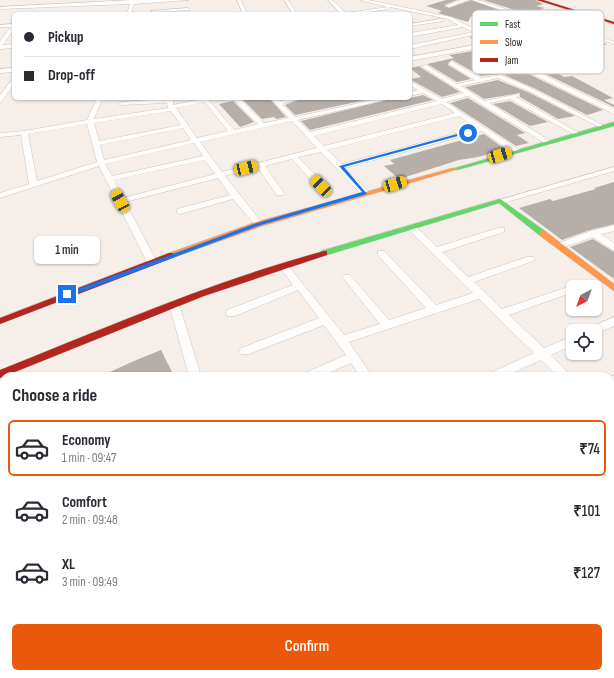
<!DOCTYPE html>
<html lang="en">
<head>
<meta charset="utf-8">
<style>
  :root { --surface:#fff; --page:#f7f7f7; --text:#2b2b33; --muted:#7c7c81; --line:#e1e1e2; --accent:#ea580c }
  body { margin:0; font-family:"Sofia Sans Condensed",sans-serif; background:var(--page); color:var(--text); height:100vh; display:flex; flex-direction:column; font-size:15px; white-space:nowrap }
  * { box-sizing:border-box; margin:0 }
  p { font-size:13px; color:var(--muted) }
  .icon { flex:none; width:22px; height:22px; fill:none; stroke:currentColor; stroke-width:2; stroke-linecap:round; stroke-linejoin:round }
  .map { position:relative; flex:1; overflow:hidden }
  .panel { position:absolute; left:0px; top:372px; width:614px; height:306px; display:flex; flex-direction:column; background:var(--surface); border-radius:12px 12px 0 0; box-shadow:0 1px 3px #0004 }
  .panel>* { flex:none }
  .guide { position:absolute; left:12px; top:12px; width:400px; height:88px; border-radius:6px; box-shadow:0 1px 3px #0004; display:grid; align-content:center; height:88px; padding:0 12px; background:var(--surface) }
  .needle { width:26px; rotate:221deg }
  .controls { position:absolute; left:566px; top:280px; display:grid; gap:8px }
  .controls a { display:grid; place-items:center; width:36px; height:36px; border-radius:6px; background:var(--surface); box-shadow:0 1px 3px #0004; font-size:20px }
  .end { position:absolute; width:18px; height:18px; margin:-9px; border:5px solid #1a73e8; background:#fff; box-shadow:0 0 0 2px #fff }
  .from { border-radius:50% }
  .bubble { position:absolute; height:28px; border-radius:6px; background:var(--surface); box-shadow:0 1px 3px #0004; font-size:13px; font-weight:600; line-height:28px; text-align:center }
  .car { position:absolute; width:12px; height:24px; margin:-12px -6px; border-radius:5px; box-shadow:0 0 3px 1px #0007; background:linear-gradient(#f5c518 24%,#345 0 40%,#f5c518 0 76%,#345 0 86%,#f5c518 0) }
  .guide b { display:flex; align-items:center; gap:14px; height:38px; font-size:15px }
  .guide b+b { border-top:1px solid var(--line) }
  .guide i { width:10px; height:10px; background:var(--text) }
  ul { padding:0; list-style:none }
  li { display:flex; align-items:center; gap:12px; height:56px; margin:0 8px 6px; padding:0 4px; border:2px solid transparent; border-radius:6px }
  li div { flex:1 }
  li b { display:block; font-size:15px }
  li em { font-style:normal; font-weight:600 }
  li.selected { border-color:var(--accent) }
  li>.icon { width:36px; height:36px; stroke-width:1.5 }
  h2 { padding:0 12px; font-size:18px; line-height:48px }
  .cta { display:flex; gap:8px; margin-top:auto; padding:8px 12px }
  .cta a { flex:1; height:46px; border-radius:6px; background:var(--accent); color:#fff; font-size:16px; font-weight:600; line-height:46px; text-align:center }
  .map>svg:first-child { display:block }
  .building { fill:#b6afa9 }
  .lines { fill:none; stroke-linecap:round; stroke-linejoin:round }
  .street-casing { stroke:#ccc5be; stroke-width:1 }
  .fast-casing { stroke:#ccc5be; stroke-width:1 }
  .slow-casing { stroke:#ccc5be; stroke-width:1 }
  .jam-casing { stroke:#ccc5be; stroke-width:1 }
  .street { fill:#fefdfc; fill-rule:evenodd }
  .fast { fill:#63d668; fill-rule:evenodd }
  .slow { fill:#ff974d; fill-rule:evenodd }
  .jam { fill:#b3261e; fill-rule:evenodd }
  .route { fill:#1a73e8 }
  .key { fill:#fff; stroke:#c1bebc; stroke-width:1 }
  .key-label { font-size:11px; fill:#302820 }
</style>
</head>
<body>
<div class="map">
<svg width="614" height="678" viewBox="0 0 614 678">
  <rect width="100%" height="100%" fill="#f6efe9"/>
  <!-- building -->
  <path class="building" d="M 446,0 L 457,0 L 444,5 L 449,8 L 471,0 L 528,20 L 538,22 L 527,28 L 543,37 L 550,35 L 539,28 L 549,25 L 607,44 L 582,53 L 561,45 L 557,47 L 543,41 L 540,42 L 471,16 L 468,22 L 438,13 L 442,11 L 426,6 Z
    M 483,0 L 535,0 L 543,4 L 536,6 L 545,8 L 527,14 Z
    M 478,26 L 535,64 L 542,63 L 564,77 L 572,76 L 613,98 L 604,100 L 614,105 L 614,107 L 481,43 L 470,44 L 478,42 L 469,37 L 483,34 L 474,27 Z
    M 479,50 L 603,110 L 587,115 L 536,89 L 502,74 L 481,76 L 452,60 L 448,63 L 448,65 L 471,79 L 457,82 L 427,64 L 454,58 L 449,55 Z
    M 420,66 L 420,67 L 460,92 L 442,97 L 413,81 L 410,79 L 421,77 L 410,68 Z
    M 498,80 L 530,93 L 575,116 L 558,119 L 520,97 L 520,93 L 484,99 L 465,87 Z
    M 423,95 L 433,100 L 310,130 L 301,121 L 395,98 L 410,98 Z
    M 269,98 L 286,117 L 276,119 L 274,117 L 262,119 L 242,99 Z
    M 304,98 L 375,98 L 295,115 L 285,105 Z
    M 468,98 L 525,133 L 517,135 L 529,143 L 516,146 L 450,103 Z
    M 233,101 L 254,122 L 240,127 L 219,104 Z
    M 510,101 L 548,122 L 530,126 L 493,104 Z
    M 484,134 L 505,149 L 478,157 L 459,160 L 399,179 L 384,166 L 394,164 L 390,160 Z
    M 614,182 L 614,224 L 590,230 L 562,240 L 519,208 L 550,199 L 553,201 L 596,189 L 594,188 Z
    M 593,239 L 614,252 L 614,279 L 570,247 Z
    M 161,350 L 174,376 L 101,376 L 134,361 Z"/>
  <g class="lines">
    <defs>
      <path id="street" d="M 131,0 L 189,0 L 134,4 L 131,14 L 127,14 L 130,4 L 0,9 L 0,7 Z
        M 237,0 L 241,0 L 247,14 L 243,14 Z
        M 284,0 L 288,0 L 297,14 L 293,14 Z
        M 328,0 L 332,0 L 346,13 L 388,7 L 360,0 L 368,0 L 451,17 L 482,33 L 410,49 L 410,45 L 474,32 L 463,27 L 410,37 L 410,33 L 458,25 L 448,19 L 390,7 L 388,9 L 357,14 L 341,14 Z
        M 461,0 L 467,0 L 449,7 L 445,6 Z
        M 472,0 L 478,0 L 531,17 L 561,23 L 592,14 L 592,16 L 567,24 L 614,42 L 614,44 L 562,25 L 550,23 L 535,28 L 549,35 L 544,36 L 528,28 L 544,22 L 528,19 Z
        M 188,8 L 190,10 L 153,12 L 151,11 Z
        M 441,19 L 443,21 L 410,26 L 410,24 Z
        M 14,24 L 14,29 L 3,45 L 14,44 L 14,48 L 0,49 L 0,41 L 11,27 L 0,27 L 0,25 Z
        M 480,44 L 614,109 L 614,114 L 479,48 L 410,61 L 410,57 Z
        M 451,61 L 481,78 L 501,75 L 535,90 L 606,127 L 601,128 L 531,92 L 498,78 L 461,86 L 484,101 L 519,94 L 519,96 L 516,97 L 581,134 L 575,135 L 510,99 L 489,103 L 549,140 L 549,144 L 546,144 L 468,96 L 446,102 L 519,150 L 512,152 L 482,131 L 345,168 L 368,191 L 368,195 L 362,195 L 321,152 L 298,157 L 324,184 L 324,188 L 318,188 L 292,159 L 265,166 L 284,193 L 283,195 L 277,195 L 258,168 L 225,176 L 263,224 L 259,227 L 256,226 L 233,199 L 180,214 L 177,213 L 177,209 L 230,195 L 218,178 L 125,202 L 157,262 L 152,265 L 147,262 L 99,166 L 0,198 L 0,193 L 29,184 L 21,135 L 0,137 L 0,133 L 24,131 L 87,120 L 97,98 L 103,98 L 94,119 L 168,108 L 167,103 L 120,105 L 120,103 L 122,102 L 174,98 L 173,105 L 207,98 L 234,130 L 258,124 L 232,98 L 239,98 L 264,123 L 289,118 L 270,98 L 277,98 L 279,101 L 303,98 L 282,104 L 295,117 L 382,98 L 394,98 L 298,120 L 310,132 L 437,101 L 423,93 L 410,96 L 410,92 L 418,90 L 410,86 L 410,81 L 442,99 L 464,93 L 421,66 L 426,65 L 457,84 L 475,80 L 449,64 ZM 205,102 L 228,131 L 197,138 L 176,108 ZM 442,104 L 455,113 L 324,146 L 314,136 ZM 171,111 L 181,125 L 99,141 L 94,123 ZM 459,116 L 477,128 L 342,164 L 327,150 ZM 292,121 L 317,148 L 222,172 L 200,142 ZM 87,124 L 97,162 L 37,181 L 28,134 ZM 183,128 L 191,140 L 104,160 L 100,145 ZM 194,143 L 203,156 L 112,176 L 105,164 ZM 205,160 L 215,174 L 123,198 L 114,180 Z
        M 14,68 L 14,72 L 0,73 L 0,69 Z
        M 14,77 L 14,84 L 2,101 L 0,102 L 0,95 Z
        M 614,167 L 614,171 L 503,203 L 497,203 L 496,201 Z
        M 412,225 L 415,226 L 437,247 L 498,228 L 504,228 L 504,232 L 442,252 L 468,277 L 527,257 L 533,257 L 535,259 L 533,261 L 474,282 L 502,309 L 568,287 L 576,287 L 573,287 L 573,292 L 509,315 L 544,348 L 573,336 L 573,345 L 551,355 L 571,376 L 557,376 L 541,360 L 505,376 L 488,376 L 490,373 L 534,353 L 479,299 L 349,342 L 372,376 L 360,376 L 351,363 L 321,376 L 303,376 L 305,373 L 346,355 L 324,325 L 249,354 L 241,354 L 239,351 L 241,348 L 319,318 L 298,290 L 235,316 L 227,316 L 226,313 L 227,310 L 293,285 L 278,265 L 283,262 L 286,263 L 344,335 L 380,324 L 344,279 L 342,277 L 344,275 L 350,275 L 389,320 L 426,308 L 378,255 L 378,251 L 384,251 L 436,305 L 473,293 L 409,230 L 408,228 Z
        M 614,225 L 614,231 L 601,234 L 614,243 L 614,251 L 593,237 L 559,249 L 554,246 L 556,244 L 591,231 Z
        M 174,300 L 179,304 L 201,376 L 189,376 L 169,304 Z
        M 614,317 L 614,326 L 595,334 L 595,331 L 588,331 L 589,328 Z
        M 614,375 L 614,386 L 610,387 L 610,377 Z
        M 610,417 L 614,419 L 614,433 L 610,431 Z
        M 614,447 L 614,460 L 610,461 L 610,448 Z
        M 4,448 L 4,460 L 0,461 L 0,449 Z
        M 610,552 L 614,554 L 614,573 L 610,571 Z
        M 4,566 L 4,582 L 0,584 L 0,568 Z
        M 165,674 L 190,674 L 188,678 L 163,678 Z
        M 275,674 L 293,674 L 294,678 L 276,678 Z
        M 382,674 L 400,674 L 401,678 L 383,678 Z
        M 482,674 L 500,674 L 502,678 L 484,678 Z
        M 584,674 L 603,674 L 605,678 L 586,678 Z"/>
      <path id="fast" d="M 614,122 L 614,126 L 457,170 L 452,169 Z
        M 500,199 L 545,231 L 545,235 L 539,235 L 499,203 L 327,255 L 321,255 L 320,253 L 321,251 Z"/>
      <path id="slow" d="M 453,168 L 458,169 L 262,226 L 175,257 L 172,257 L 168,255 L 169,253 L 256,222 Z
        M 539,231 L 545,231 L 614,284 L 614,291 L 539,235 Z"/>
      <path id="jam" d="M 537,0 L 543,0 L 614,22 L 614,24 Z
        M 324,251 L 327,251 L 327,255 L 204,296 L 0,378 L 0,370 C 107,327 213,281 324,251 Z
        M 169,253 L 172,253 L 176,255 L 175,257 L 0,324 L 0,318 Z"/>
    </defs>
    <!-- street casing -->
    <use href="#street" class="street-casing"/>
    <!-- fast casing -->
    <use href="#fast" class="fast-casing"/>
    <!-- slow casing -->
    <use href="#slow" class="slow-casing"/>
    <!-- jam casing -->
    <use href="#jam" class="jam-casing"/>
    <!-- street -->
    <use href="#street" class="street"/>
    <!-- fast -->
    <use href="#fast" class="fast"/>
    <!-- slow -->
    <use href="#slow" class="slow"/>
    <!-- jam -->
    <use href="#jam" class="jam"/>
  </g>
  <!-- route -->
  <path class="route" d="M 468,131 L 469,133 L 344,167 L 367,194 L 261,225 L 70,296 L 64,294 L 257,223 L 362,192 L 339,166 Z"/>
  <!-- legend -->
  <rect x="472" y="10" width="132" height="64" rx="6" class="key"/>
  <rect x="480" y="22" width="18" height="4" fill="#63d668"/>
  <rect x="480" y="40" width="18" height="4" fill="#ff974d"/>
  <rect x="480" y="58" width="18" height="4" fill="#b3261e"/>
  <g class="key-label">
    <text x="505" y="28">Fast</text>
    <text x="505" y="46">Slow</text>
    <text x="505" y="64">Jam</text>
  </g>
</svg>
<div class="controls">
<a><svg class="needle" viewBox="-14 -14 28 28"><path d="M0-13l5 13h-10z" fill="#e53935"/><path d="M0 13l5-13h-10z" fill="#7c7c81"/></svg></a>
<a><svg class="icon" aria-label="locate" viewBox="0 0 24 24"><circle cx="12" cy="12" r="6"/><path d="M12 2v4M12 18v4M2 12h4M18 12h4"/></svg></a>
</div>
<i class="end from" style="left:468px;top:133px"></i>
<i class="end" style="left:67px;top:294px"></i>
<div class="bubble" style="left:34px;top:236px;width:66px">1 min</div>
<i class="car" style="left:500px;top:155px;rotate:74deg"></i>
<i class="car" style="left:246px;top:168px;rotate:77deg"></i>
<i class="car" style="left:395px;top:184px;rotate:74deg"></i>
<i class="car" style="left:321px;top:186px;rotate:316deg"></i>
<i class="car" style="left:120px;top:201px;rotate:331deg"></i>
<div class="guide">
<b><i class="from"></i>Pickup</b>
<b><i></i>Drop-off</b>
</div>
<section class="panel">
<h2>Choose a ride</h2>
<ul>
<li class="selected"><svg class="icon" aria-label="car" viewBox="0 0 24 24"><path d="M5 17H2v-5l4-1 3-4h7l3 4 3 1v5h-3M9 17h6M6 11h13"/><circle cx="7" cy="17" r="2"/><circle cx="17" cy="17" r="2"/></svg><div><b>Economy</b><p>1 min · 09:47</p></div><em>₹74</em></li>
<li><svg class="icon" aria-label="car" viewBox="0 0 24 24"><path d="M5 17H2v-5l4-1 3-4h7l3 4 3 1v5h-3M9 17h6M6 11h13"/><circle cx="7" cy="17" r="2"/><circle cx="17" cy="17" r="2"/></svg><div><b>Comfort</b><p>2 min · 09:48</p></div><em>₹101</em></li>
<li><svg class="icon" aria-label="car" viewBox="0 0 24 24"><path d="M5 17H2v-5l4-1 3-4h7l3 4 3 1v5h-3M9 17h6M6 11h13"/><circle cx="7" cy="17" r="2"/><circle cx="17" cy="17" r="2"/></svg><div><b>XL</b><p>3 min · 09:49</p></div><em>₹127</em></li>
</ul>
<div class="cta"><a>Confirm</a></div>
</section>
</div>
</body>
</html>
